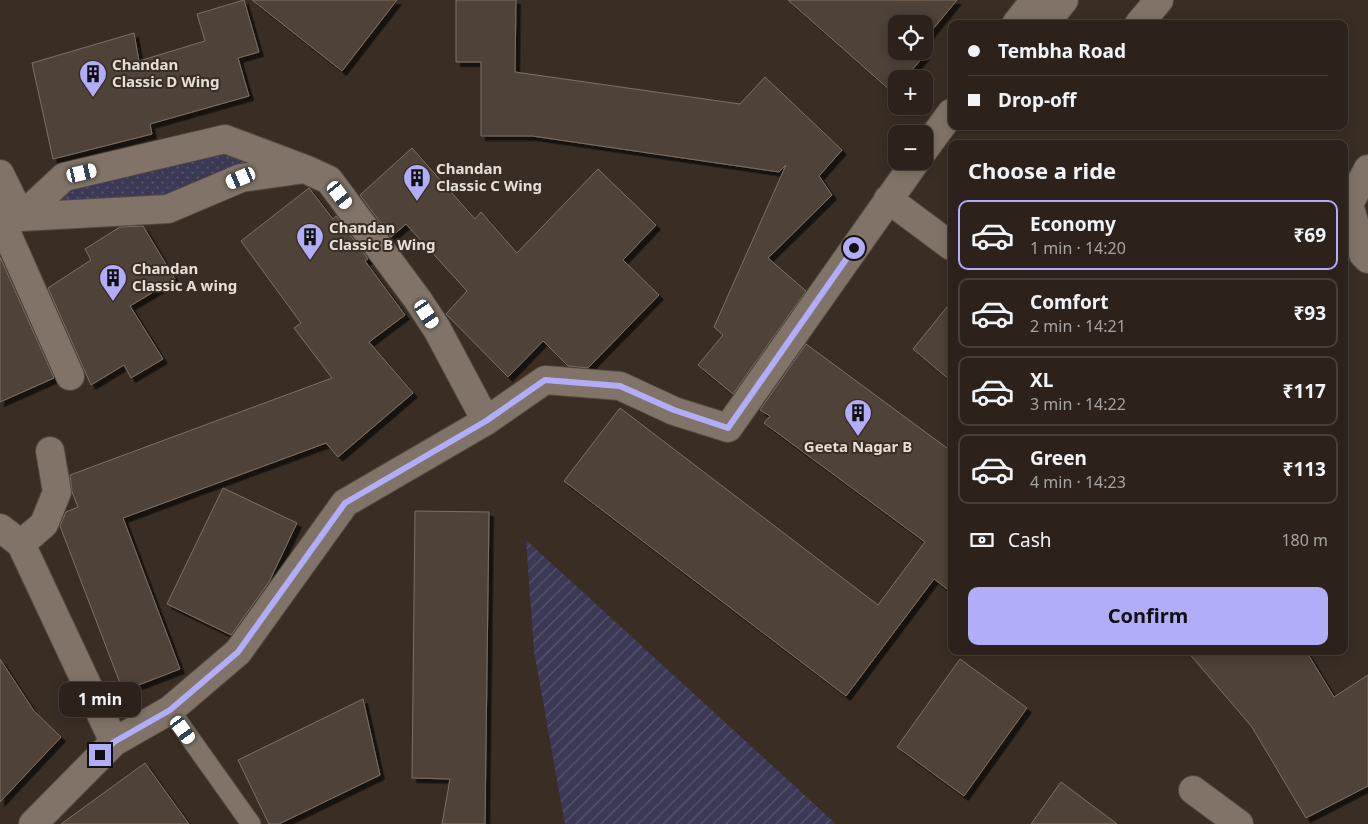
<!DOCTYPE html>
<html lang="en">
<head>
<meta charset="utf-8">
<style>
  :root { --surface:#2c221b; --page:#382f28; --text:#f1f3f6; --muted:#a6a4a3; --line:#483f3a; --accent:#b2adf9 }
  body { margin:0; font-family:"Noto Sans",sans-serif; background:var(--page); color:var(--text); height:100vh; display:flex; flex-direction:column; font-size:19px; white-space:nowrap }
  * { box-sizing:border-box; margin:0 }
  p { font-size:16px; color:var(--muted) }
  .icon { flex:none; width:28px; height:28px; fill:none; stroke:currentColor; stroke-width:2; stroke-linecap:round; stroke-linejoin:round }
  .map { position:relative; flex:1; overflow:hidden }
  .side { position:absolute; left:948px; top:140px; width:400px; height:515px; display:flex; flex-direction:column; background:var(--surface); border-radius:10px; box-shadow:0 2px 12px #0003,0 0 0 1px var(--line) }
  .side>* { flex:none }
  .guide { position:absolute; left:948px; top:20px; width:400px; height:110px; border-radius:10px; box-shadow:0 2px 12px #0003,0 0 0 1px var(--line); display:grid; align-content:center; height:110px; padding:0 20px; background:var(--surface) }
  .controls { position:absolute; left:888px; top:15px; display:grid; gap:10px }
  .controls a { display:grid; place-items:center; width:45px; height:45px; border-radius:10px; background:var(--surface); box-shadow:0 2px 12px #0003,0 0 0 1px var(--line); font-size:25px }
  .end { position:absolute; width:22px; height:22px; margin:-11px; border:6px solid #b2adf9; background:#111; box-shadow:0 0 0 2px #111 }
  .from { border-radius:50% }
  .bubble { position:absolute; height:35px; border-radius:10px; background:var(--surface); box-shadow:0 2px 12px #0003,0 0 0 1px var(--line); font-size:16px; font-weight:700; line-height:35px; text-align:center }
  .car { position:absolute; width:15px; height:30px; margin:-15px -8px; border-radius:6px; box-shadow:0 0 4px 1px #0007; background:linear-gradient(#fff 24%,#345 0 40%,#fff 0 76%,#345 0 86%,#fff 0) }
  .guide b { display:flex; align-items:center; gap:18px; height:48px; font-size:19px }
  .guide b+b { border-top:1px solid var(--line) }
  .guide i { width:12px; height:12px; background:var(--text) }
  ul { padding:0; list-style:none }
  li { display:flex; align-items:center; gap:15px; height:70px; margin:0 10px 8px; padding:0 10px; border:2px solid var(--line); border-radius:10px }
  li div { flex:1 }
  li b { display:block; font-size:19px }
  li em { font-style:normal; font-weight:700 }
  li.selected { border-color:var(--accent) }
  li>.icon { width:45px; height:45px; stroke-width:1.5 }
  h2 { padding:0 20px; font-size:22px; line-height:60px }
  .pay { display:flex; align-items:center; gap:12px; height:55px; padding:0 20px; font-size:19px }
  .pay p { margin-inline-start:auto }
  .button { display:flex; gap:10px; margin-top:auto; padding:10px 20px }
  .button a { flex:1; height:58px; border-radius:10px; background:var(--accent); color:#111; font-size:20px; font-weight:700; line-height:58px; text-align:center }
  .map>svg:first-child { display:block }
  .grass { fill:url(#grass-dots) }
  .garden { fill:url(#garden-furrows) }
  .building { fill:#504339; stroke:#7d6f64; filter:url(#shadow) }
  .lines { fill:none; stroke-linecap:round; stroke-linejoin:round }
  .service-casing { stroke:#544a42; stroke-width:21 }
  .minor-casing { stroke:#544a42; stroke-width:30 }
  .service { stroke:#817367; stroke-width:19 }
  .minor { stroke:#817367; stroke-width:28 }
  .route { stroke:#b2adf9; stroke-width:6 }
  .labels { text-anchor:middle; stroke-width:4; stroke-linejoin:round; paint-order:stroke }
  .poi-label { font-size:15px; font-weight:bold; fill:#e6ded7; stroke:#3a2e24; text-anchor:start }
</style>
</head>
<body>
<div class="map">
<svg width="1368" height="824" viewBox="0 0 1368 824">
  <defs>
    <pattern id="grass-dots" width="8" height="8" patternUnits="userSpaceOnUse" patternTransform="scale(1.25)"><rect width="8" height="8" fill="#3b3956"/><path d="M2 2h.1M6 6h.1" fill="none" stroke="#57556e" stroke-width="1.8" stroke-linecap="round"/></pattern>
    <pattern id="garden-furrows" width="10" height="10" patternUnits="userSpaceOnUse" patternTransform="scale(1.25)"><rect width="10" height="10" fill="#3b3956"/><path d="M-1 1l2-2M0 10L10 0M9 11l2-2" fill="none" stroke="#57556e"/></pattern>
    <filter id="shadow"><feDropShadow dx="4.5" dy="4.5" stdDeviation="0" flood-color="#0009"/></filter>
  </defs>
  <rect width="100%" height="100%" fill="#3a2e24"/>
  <!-- grass -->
  <path class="grass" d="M 225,139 L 305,169 L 168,209 L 21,217 L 64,177 Z"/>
  <!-- garden -->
  <path class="garden" d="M 526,540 L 836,824 L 565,824 L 534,651 Z"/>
  <!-- building -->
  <path class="building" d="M 244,0 L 259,52 L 238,58 L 249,96 L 150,124 L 152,134 L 53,159 L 32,63 L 134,33 L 139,61 L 205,41 L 197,14 Z
    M 252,0 L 397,0 L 342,71 Z
    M 456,0 L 516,0 L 515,72 L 740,104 L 765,77 L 842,150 L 819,176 L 832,195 L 768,258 L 806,291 L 733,394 L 698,365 L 723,335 L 714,327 L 786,165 L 779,172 L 532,136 L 481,136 L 481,62 L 456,62 Z
    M 788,0 L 957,0 L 924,40 L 924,24 L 896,24 L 896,51 L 921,51 L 925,55 L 904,79 L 896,79 L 896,87 L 892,92 Z
    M 412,148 L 475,219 L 481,212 L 517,253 L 598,169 L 656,225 L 623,260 L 659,295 L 588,368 L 568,366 L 543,341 L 508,377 L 446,314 L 467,291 L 406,224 L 391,237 L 360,195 Z
    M 309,188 L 333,219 L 336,216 L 368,259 L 365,261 L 405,315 L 369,342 L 413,393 L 338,457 L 326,443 L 123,518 L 180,669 L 123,691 L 60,526 L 66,512 L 78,507 L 72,492 L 70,475 L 332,378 L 294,328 L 301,323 L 241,241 Z
    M 143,226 L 175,279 L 130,306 L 163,359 L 131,378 L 124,365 L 91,385 L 48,288 L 91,260 L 85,249 L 120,227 Z
    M 0,257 L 54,378 L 0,402 Z
    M 951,302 L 951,381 L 913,349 Z
    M 806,344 L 951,451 L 951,592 L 934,579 L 846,696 L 564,481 L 620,408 L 878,605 L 925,542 L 764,423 L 770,416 L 760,410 Z
    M 223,488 L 297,523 L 269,582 L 231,635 L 167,604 Z
    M 415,511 L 489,512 L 485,824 L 442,824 L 450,779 L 412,778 Z
    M 1187,651 L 1306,651 L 1334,697 L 1368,675 L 1368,786 L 1306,818 L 1252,727 Z
    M 0,659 L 34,711 L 61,737 L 0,802 Z
    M 960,659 L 1027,708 L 964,796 L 897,747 Z
    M 363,699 L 380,775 L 279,824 L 269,824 L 238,760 Z
    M 145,763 L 189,824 L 61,824 Z
    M 1061,782 L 1117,824 L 1031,824 Z"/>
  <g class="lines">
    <defs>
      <path id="service" d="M 170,710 L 251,824"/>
      <path id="minor" d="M 1016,24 L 1035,0
        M 1045,24 L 1064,0
        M 1139,24 L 1159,0
        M 924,150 L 951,113
        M 305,169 L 241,178 L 168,209 L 21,217 L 64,177 L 225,139 L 305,169 L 329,180 L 418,300 L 437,329 L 486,421
        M 1368,169 L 1349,204 L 1363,254 L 1368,259
        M 0,174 L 21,217
        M 888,199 L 951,246
        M 0,218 L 70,376
        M 0,528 L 21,544 L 114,742
        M 21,544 L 44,524 L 57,492 L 50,451
        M 1193,790 L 1239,824
        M 33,824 L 114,742 L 170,710 L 238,652 L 345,503 L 486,421 L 545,380 L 620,386 L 674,411 L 728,428 L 916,161"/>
    </defs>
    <!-- service casing -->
    <use href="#service" class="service-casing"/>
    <!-- minor casing -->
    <use href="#minor" class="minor-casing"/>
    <!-- service -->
    <use href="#service" class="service"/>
    <!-- minor -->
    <use href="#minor" class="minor"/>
  </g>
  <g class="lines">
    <!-- route -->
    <path class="route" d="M 100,755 L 114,742 L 170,710 L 238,652 L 345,503 L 486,421 L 545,380 L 620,386 L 674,410 L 728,428 L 854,248"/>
  </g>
  <!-- icons -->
  <defs>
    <symbol id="building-pin" viewBox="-11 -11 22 30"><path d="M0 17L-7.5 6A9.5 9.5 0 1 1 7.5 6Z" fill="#b2adf9" stroke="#3a2e24"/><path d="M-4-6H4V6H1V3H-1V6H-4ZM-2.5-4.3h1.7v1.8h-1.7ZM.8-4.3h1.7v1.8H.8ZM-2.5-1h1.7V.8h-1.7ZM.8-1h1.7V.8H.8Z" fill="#111"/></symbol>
  </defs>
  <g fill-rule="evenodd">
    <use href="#building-pin" x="77" y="58" width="32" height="43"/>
    <use href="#building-pin" x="401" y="162" width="32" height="43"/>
    <use href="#building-pin" x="294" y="221" width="32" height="43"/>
    <use href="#building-pin" x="97" y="262" width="32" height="43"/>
    <use href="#building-pin" x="842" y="397" width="32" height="43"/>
  </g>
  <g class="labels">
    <!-- poi labels -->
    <g class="poi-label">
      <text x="112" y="70">Chandan<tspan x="112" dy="17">Classic D Wing</tspan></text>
      <text x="436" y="174">Chandan<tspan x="436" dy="17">Classic C Wing</tspan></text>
      <text x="329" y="233">Chandan<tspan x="329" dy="17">Classic B Wing</tspan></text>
      <text x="132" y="274">Chandan<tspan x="132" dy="17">Classic A wing</tspan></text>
      <text x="858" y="452" text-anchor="middle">Geeta Nagar B</text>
    </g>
  </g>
</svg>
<div class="controls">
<a><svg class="icon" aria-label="locate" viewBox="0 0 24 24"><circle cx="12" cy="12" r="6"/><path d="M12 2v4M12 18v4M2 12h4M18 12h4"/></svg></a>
<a>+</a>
<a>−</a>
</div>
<i class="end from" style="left:854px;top:248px"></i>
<i class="end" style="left:100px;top:755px"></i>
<div class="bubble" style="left:59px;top:682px;width:82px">1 min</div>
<i class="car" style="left:82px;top:173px;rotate:77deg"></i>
<i class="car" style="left:241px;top:178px;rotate:247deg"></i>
<i class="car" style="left:340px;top:195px;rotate:143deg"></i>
<i class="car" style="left:427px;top:314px;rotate:147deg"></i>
<i class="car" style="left:183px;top:730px;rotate:144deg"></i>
<div class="guide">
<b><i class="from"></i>Tembha Road</b>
<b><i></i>Drop-off</b>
</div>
<section class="side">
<h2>Choose a ride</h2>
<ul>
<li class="selected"><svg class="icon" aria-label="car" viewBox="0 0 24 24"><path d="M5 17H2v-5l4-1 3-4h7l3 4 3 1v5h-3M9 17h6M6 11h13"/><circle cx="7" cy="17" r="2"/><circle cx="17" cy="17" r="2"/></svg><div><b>Economy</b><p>1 min · 14:20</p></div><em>₹69</em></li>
<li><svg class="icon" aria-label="car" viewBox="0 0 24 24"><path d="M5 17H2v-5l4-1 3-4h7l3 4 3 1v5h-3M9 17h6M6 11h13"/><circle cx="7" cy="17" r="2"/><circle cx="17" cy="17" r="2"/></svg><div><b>Comfort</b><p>2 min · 14:21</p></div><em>₹93</em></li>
<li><svg class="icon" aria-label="car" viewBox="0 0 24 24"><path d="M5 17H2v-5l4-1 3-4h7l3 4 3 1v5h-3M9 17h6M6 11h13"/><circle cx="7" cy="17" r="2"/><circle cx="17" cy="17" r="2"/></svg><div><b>XL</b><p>3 min · 14:22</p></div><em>₹117</em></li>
<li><svg class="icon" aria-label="car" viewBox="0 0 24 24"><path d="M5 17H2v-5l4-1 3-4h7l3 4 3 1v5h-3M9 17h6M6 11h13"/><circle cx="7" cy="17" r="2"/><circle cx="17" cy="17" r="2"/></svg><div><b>Green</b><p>4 min · 14:23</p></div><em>₹113</em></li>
</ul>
<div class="pay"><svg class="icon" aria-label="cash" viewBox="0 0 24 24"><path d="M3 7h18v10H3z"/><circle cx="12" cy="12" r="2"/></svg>Cash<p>180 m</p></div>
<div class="button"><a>Confirm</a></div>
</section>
</div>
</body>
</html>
